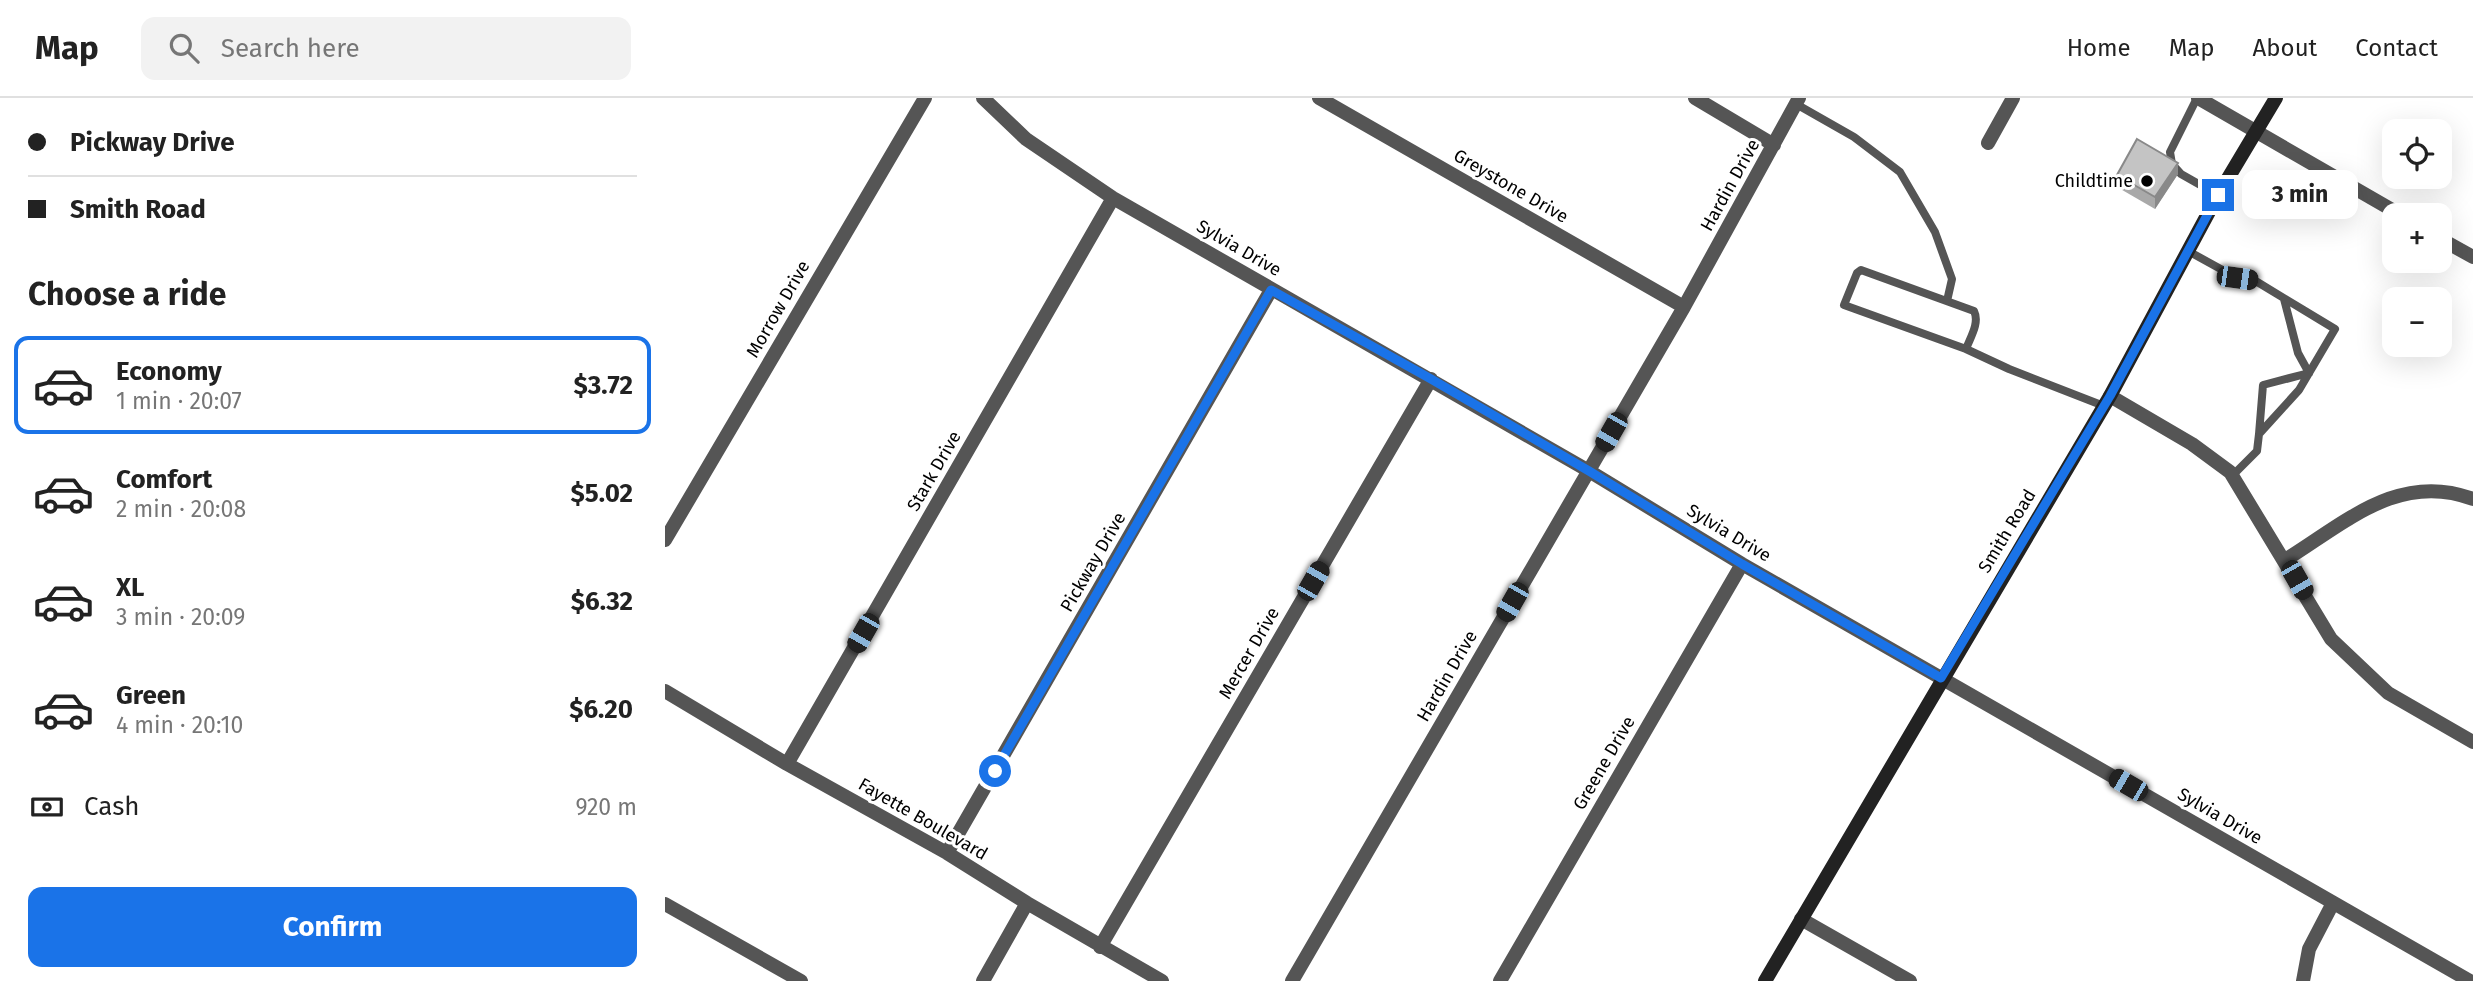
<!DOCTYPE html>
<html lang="en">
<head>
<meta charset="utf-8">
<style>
  :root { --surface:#fff; --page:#f2f2f2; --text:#222; --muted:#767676; --line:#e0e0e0; --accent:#1a73e8 }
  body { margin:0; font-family:"Fira Sans",sans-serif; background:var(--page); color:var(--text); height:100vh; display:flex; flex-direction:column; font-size:26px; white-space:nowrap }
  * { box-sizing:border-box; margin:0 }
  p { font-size:23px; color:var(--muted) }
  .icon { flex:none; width:38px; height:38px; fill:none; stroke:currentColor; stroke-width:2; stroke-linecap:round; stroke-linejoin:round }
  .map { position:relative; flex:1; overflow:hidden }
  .details { display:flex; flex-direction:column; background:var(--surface); width:665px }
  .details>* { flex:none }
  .hud { display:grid; align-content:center; height:154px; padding:0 28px; background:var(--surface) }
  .tools { position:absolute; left:1717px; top:21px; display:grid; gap:14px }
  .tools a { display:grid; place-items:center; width:70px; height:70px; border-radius:14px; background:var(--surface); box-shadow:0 7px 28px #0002; font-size:35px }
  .end { position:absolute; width:32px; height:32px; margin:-16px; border:9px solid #1a73e8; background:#fff; box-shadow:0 0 0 4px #fff }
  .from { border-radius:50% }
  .bubble { position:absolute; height:49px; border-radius:14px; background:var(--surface); box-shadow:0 7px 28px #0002; font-size:23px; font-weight:700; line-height:49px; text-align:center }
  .car { position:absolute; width:21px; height:42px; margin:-21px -10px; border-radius:9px; box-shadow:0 0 5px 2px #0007; background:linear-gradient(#222 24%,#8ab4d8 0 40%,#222 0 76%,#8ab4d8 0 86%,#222 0) }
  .hud b { display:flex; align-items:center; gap:24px; height:66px; font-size:26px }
  .hud b+b { border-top:2px solid var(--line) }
  .hud i { width:18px; height:18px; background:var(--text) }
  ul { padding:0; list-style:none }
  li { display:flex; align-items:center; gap:21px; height:98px; margin:0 14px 10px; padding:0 14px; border:4px solid transparent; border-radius:14px }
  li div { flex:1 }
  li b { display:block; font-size:26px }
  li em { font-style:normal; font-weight:700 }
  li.active { border-color:var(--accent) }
  li>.icon { width:63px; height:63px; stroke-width:1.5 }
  h2 { padding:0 28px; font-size:32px; line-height:84px }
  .pay { display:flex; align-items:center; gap:18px; height:77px; padding:0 28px; font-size:26px }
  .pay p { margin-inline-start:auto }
  .button { display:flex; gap:14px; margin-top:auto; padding:14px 28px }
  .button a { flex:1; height:80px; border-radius:14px; background:var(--accent); color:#fff; font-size:28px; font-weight:700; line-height:80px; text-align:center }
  header { display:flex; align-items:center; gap:42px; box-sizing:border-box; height:98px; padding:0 35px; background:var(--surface); border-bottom:2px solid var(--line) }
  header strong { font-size:33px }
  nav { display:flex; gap:38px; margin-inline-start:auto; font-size:24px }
  .search { width:490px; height:63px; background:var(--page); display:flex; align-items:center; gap:18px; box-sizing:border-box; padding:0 24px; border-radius:14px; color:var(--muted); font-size:26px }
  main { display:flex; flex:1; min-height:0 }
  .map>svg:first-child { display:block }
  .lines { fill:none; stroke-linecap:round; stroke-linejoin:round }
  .service { stroke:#555; stroke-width:8 }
  .minor { stroke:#555; stroke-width:14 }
  .tertiary { stroke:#555; stroke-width:14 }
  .secondary { stroke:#222; stroke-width:14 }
  .wall { fill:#a9a9a9 }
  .shaded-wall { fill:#898989 }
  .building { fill:#c4c4c4; stroke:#898989; stroke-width:2 }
  .route { stroke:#1a73e8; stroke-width:9 }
  .poi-dot { fill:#000; stroke:#fff; stroke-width:2.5 }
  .labels { text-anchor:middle; stroke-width:6; stroke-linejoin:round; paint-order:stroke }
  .poi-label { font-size:18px; fill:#000; stroke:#fff; text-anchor:end }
  .street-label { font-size:18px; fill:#000; stroke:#fff }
</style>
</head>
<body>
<header>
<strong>Map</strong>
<div class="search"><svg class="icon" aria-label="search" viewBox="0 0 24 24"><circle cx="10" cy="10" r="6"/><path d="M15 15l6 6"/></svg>Search here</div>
<nav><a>Home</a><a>Map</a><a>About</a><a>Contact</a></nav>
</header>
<main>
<section class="details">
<div class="hud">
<b><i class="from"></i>Pickway Drive</b>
<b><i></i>Smith Road</b>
</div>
<h2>Choose a ride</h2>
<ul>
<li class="active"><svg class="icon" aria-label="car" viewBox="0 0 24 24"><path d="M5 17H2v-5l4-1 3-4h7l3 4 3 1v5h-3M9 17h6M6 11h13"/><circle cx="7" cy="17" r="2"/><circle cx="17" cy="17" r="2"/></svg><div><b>Economy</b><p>1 min · 20:07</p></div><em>$3.72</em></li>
<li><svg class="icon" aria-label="car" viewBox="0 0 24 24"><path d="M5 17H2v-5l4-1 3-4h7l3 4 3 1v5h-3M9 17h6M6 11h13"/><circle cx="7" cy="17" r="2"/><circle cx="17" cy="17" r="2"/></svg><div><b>Comfort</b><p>2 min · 20:08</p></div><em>$5.02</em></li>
<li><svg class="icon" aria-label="car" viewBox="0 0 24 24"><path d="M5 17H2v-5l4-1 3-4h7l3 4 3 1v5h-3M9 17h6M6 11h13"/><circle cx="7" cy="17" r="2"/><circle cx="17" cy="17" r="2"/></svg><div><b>XL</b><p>3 min · 20:09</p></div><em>$6.32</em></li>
<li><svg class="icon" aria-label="car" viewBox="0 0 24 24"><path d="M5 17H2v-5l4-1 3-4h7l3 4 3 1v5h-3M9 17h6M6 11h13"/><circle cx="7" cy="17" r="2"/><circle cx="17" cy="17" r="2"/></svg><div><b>Green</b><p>4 min · 20:10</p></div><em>$6.20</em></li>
</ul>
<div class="pay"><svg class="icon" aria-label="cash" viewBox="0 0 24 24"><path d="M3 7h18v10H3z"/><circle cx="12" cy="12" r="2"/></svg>Cash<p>920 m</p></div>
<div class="button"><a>Confirm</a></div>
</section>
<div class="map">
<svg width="1808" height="883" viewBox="0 0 1808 883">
  <rect width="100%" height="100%" fill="#fff"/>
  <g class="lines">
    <!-- service -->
    <path class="service" d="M 1532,0 L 1505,54 L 1507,66 L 1516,76 L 1553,97
      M 1131,6 L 1189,39 L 1235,74 L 1270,134 L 1287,181 L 1282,203
      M 1523,153 L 1572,180 L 1589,182 L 1670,231 L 1634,292 L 1594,336 L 1592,353 L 1567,378
      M 1301,251 L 1179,207 L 1192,175 L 1196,172 L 1309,213 C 1315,225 1305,240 1301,251 L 1344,271 L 1439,308
      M 1594,336 L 1598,287 L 1644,275 L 1633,255 L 1619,201"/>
    <!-- minor -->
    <path class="minor" d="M 318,0 L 361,41 L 448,100 L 924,373 L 1077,466 L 1805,883
      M 654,0 L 1019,209
      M 1030,0 L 1109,47
      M 1323,45 L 1348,0
      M 1445,298 L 1527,346 L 1565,374 L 1666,541 L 1723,595 L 1808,644
      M 0,442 L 260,0
      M 1620,462 C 1680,425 1734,373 1808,401
      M 0,593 L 122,666 L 282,755 L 362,805 L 497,883
      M 122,666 L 448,100
      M 282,755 L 606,192
      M 0,806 L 136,883
      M 1136,821 L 1245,883
      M 435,849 L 766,281
      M 318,883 L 362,805
      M 627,883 L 1019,209 L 1134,0
      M 835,883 L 1077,466
      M 1638,883 L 1644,851 L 1668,805"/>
    <!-- tertiary -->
    <path class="tertiary" d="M 1533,0 L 1736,117
      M 1774,140 L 1808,159"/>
    <!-- secondary -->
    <path class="secondary" d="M 1100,883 L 1445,298 L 1553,97 L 1611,0"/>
  </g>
  <!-- wall -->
  <path class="wall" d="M 1513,76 L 1490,111 L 1452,89 L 1452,77 Z"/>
  <!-- shaded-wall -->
  <path class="shaded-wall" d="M 1513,65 L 1513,76 L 1490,111 L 1490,99 Z"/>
  <!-- building -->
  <path class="building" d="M 1472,41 L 1513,65 L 1490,99 L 1452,77 Z"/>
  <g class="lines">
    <!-- route -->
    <path class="route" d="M 330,673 L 606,192 L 766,281 L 924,373 L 1077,466 L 1276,580 L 1445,298 L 1553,97"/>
  </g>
  <!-- markers -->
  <circle class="poi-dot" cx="1482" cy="83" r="7"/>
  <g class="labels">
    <!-- poi labels -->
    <g class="poi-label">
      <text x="1468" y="89">Childtime</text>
    </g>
    <!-- street labels -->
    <g class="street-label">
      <text transform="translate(1065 87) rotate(-61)" y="6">Hardin Drive</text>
      <text transform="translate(846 88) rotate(30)" y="6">Greystone Drive</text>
      <text transform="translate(574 150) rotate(30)" y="6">Sylvia Drive</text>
      <text transform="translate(113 211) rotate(-60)" y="6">Morrow Drive</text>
      <text transform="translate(269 373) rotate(-60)" y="6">Stark Drive</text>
      <text transform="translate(1342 433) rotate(-59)" y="6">Smith Road</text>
      <text transform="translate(1064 435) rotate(31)" y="6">Sylvia Drive</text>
      <text transform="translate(428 464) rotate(-60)" y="6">Pickway Drive</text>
      <text transform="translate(584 555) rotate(-60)" y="6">Mercer Drive</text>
      <text transform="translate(782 578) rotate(-60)" y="6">Hardin Drive</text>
      <text transform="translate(939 665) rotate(-60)" y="6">Greene Drive</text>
      <text transform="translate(1555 718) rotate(30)" y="6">Sylvia Drive</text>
      <text transform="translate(258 721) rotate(30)" y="6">Fayette Boulevard</text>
    </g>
  </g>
</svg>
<div class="tools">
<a><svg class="icon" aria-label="locate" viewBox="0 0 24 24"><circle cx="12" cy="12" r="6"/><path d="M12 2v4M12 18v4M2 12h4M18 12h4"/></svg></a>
<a>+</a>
<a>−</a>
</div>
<i class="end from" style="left:330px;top:673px"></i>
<i class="end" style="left:1553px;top:97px"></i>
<div class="bubble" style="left:1577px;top:72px;width:116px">3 min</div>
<i class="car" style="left:1572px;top:180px;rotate:98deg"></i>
<i class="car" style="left:946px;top:334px;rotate:210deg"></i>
<i class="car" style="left:1632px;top:482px;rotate:150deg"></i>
<i class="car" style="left:648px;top:483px;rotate:30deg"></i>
<i class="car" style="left:847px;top:504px;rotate:210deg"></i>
<i class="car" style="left:198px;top:535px;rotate:210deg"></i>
<i class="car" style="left:1463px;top:687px;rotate:300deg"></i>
</div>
</main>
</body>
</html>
